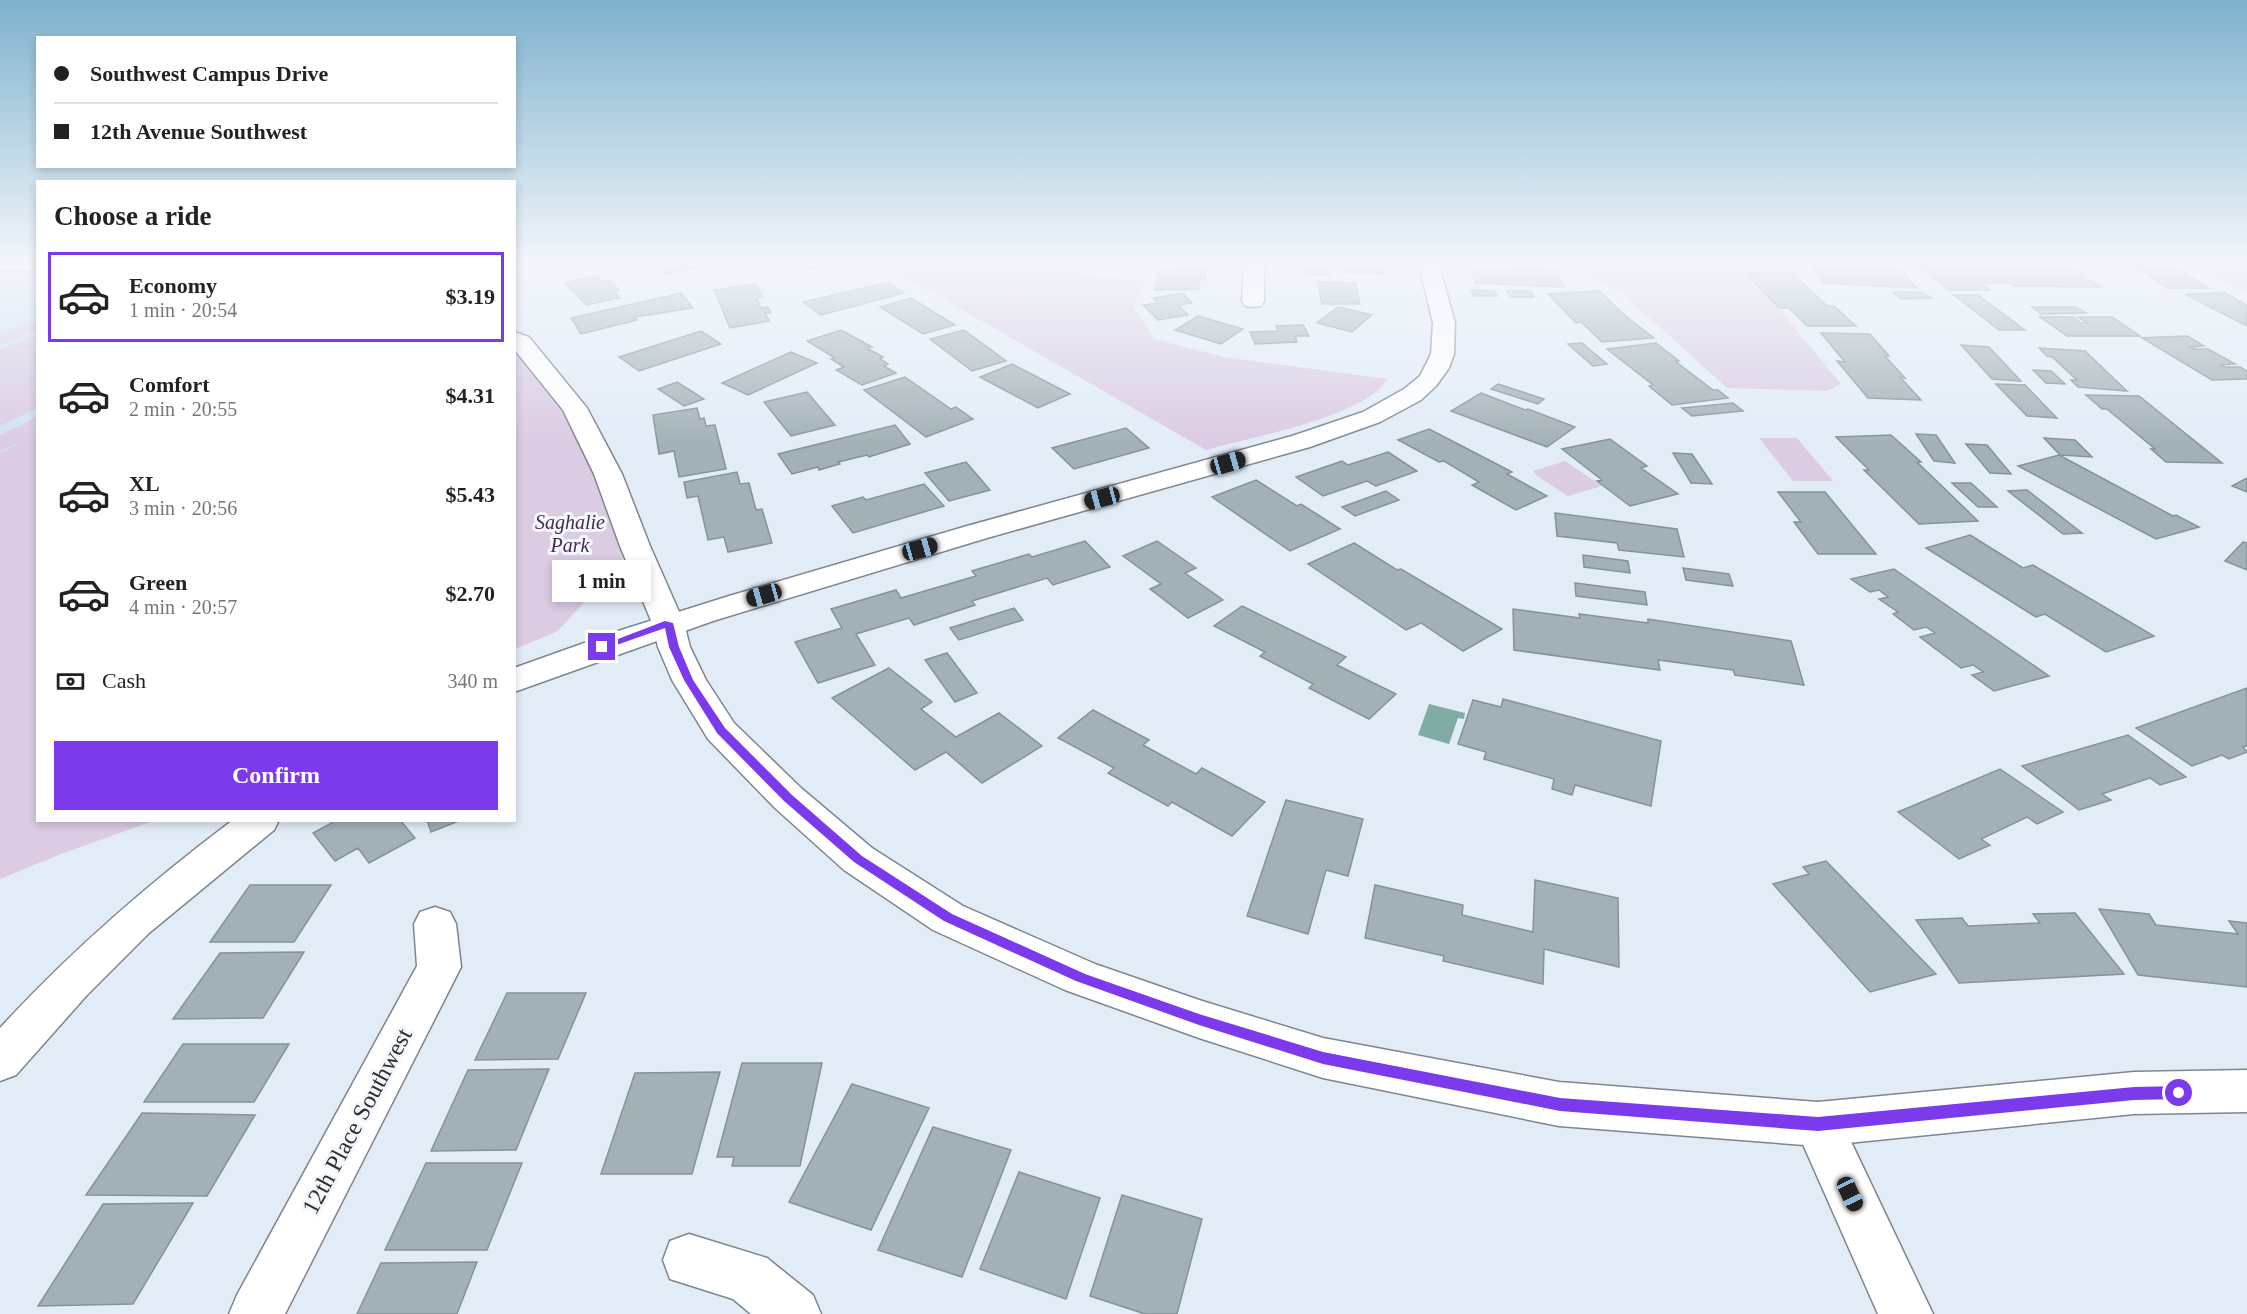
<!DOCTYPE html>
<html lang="en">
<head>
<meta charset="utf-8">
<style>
  :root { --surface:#fff; --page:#f2f2f2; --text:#222; --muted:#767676; --line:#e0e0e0; --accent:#7c3aed }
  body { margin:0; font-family:"Times New Roman",serif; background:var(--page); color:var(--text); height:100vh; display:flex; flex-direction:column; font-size:22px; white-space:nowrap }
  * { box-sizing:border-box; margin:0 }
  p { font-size:20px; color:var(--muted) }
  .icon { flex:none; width:33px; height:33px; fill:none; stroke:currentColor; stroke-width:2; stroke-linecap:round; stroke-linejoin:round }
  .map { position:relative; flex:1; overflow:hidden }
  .details { position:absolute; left:36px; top:180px; width:480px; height:642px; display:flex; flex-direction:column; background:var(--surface); border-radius:0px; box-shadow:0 3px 9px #0003 }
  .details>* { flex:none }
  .top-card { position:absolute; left:36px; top:36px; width:480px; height:132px; border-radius:0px; box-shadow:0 3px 9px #0003; display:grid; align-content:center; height:132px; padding:0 18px; background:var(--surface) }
  .end { position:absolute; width:27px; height:27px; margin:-14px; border:8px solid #7c3aed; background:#fff; box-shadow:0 0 0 3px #fff }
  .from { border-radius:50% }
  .bubble { position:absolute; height:42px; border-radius:0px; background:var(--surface); box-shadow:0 3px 9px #0003; font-size:20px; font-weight:800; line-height:42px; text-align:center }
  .car { position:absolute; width:18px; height:36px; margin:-18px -9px; border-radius:8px; box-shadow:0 0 4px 2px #0007; background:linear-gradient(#222 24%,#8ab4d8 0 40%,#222 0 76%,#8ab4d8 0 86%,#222 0) }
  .top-card b { display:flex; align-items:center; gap:21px; height:57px; font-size:22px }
  .top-card b+b { border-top:2px solid var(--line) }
  .top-card i { width:15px; height:15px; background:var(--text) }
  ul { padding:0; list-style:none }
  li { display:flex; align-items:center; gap:18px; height:90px; margin:0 12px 9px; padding:0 6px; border:3px solid transparent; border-radius:0px }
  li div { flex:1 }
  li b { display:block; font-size:22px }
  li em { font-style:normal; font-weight:800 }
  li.active { border-color:var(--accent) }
  li>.icon { width:54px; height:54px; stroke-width:1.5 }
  h2 { padding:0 18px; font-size:27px; line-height:72px }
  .pay { display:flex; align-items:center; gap:15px; height:66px; padding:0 18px; font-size:22px }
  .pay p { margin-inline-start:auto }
  .action { display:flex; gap:12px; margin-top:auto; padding:12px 18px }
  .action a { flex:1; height:69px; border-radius:0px; background:var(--accent); color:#fff; font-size:24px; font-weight:800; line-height:69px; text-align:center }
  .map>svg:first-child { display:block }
  .built { fill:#d1e1f2 }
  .green { fill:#dbcbe3 }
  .water { fill:#7faca5 }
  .building { fill:#a2b1b6; stroke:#849397; stroke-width:1.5 }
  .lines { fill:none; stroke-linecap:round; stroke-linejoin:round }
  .minor-casing { stroke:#7c868f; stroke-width:3 }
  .major-casing { stroke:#7c868f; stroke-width:3 }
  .minor { fill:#fff; fill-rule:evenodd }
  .major { fill:#fff; fill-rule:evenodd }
  .route { fill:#7c3aed }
  .labels { text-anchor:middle; stroke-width:6; stroke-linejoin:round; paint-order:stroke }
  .park-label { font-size:20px; font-style:italic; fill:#462953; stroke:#f4f8fd }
  .near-street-label { font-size:24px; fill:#2c3034; stroke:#f4f8fd }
</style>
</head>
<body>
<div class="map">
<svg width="2247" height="1314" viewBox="0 0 2247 1314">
  <rect width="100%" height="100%" fill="#e2ecf7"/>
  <!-- built -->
  <path class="built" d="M 0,264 L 37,264 L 37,434 L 0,453 Z"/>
  <!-- green -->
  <path class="green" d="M 877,261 L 1016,261 L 1025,265 L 1144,282 L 1134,307 L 1154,339 L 1224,357 L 1388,379 C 1383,385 1378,391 1372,395 C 1328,424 1256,436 1206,450 Z
    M 1532,261 L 1948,261 L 1949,264 L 1806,266 L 1801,277 L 1765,292 L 1841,384 L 1827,391 L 1727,388 L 1620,291 L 1566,267 Z
    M 2183,261 L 2234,261 L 2247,269 L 2247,294 Z
    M 37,322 L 37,331 L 0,344 L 0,333 Z
    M 32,337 L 37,338 L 37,408 L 0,426 L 0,350 Z
    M 515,339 L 575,408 L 635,546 L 558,631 L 515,649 Z
    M 37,417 L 38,820 L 153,821 L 61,854 L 0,879 L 0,453 L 24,441 L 0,451 L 0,435 Z
    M 1759,438 L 1797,438 L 1833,481 L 1793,481 Z
    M 1565,461 L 1602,486 L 1568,496 L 1537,476 L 1533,471 Z"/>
  <!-- water -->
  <path class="water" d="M 1429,704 L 1465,713 L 1464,719 L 1458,718 L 1449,744 L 1418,735 Z"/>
  <!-- building -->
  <path class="building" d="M 656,261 L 728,261 L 666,274 Z
    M 802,261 L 837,261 L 839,262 L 809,270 L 800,264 L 805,263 Z
    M 1174,261 L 1210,261 L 1210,267 L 1174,266 Z
    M 1289,261 L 1327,261 L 1329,275 L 1303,274 L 1303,269 L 1290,268 Z
    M 1338,261 L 1383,263 L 1386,273 L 1340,272 Z
    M 2008,261 L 2062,261 L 2100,287 L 2014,286 L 2010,283 L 1981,283 L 1990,290 L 1949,290 L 1917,264 L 2013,265 Z
    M 2127,261 L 2164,261 L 2209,288 L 2168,288 Z
    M 1812,266 L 1901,269 L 1916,288 L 1824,283 Z
    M 1511,268 L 1554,269 L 1564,287 L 1476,283 L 1470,269 L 1512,270 Z
    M 1159,269 L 1206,270 L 1205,280 L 1199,280 L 1198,289 L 1155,290 Z
    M 1746,273 L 1792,273 L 1827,306 L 1834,306 L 1856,326 L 1807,326 L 1789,308 L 1779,308 Z
    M 597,275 L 603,282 L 610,280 L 619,290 L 614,291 L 619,298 L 586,305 L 565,283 Z
    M 889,282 L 904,293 L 821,315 L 803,302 Z
    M 1318,282 L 1355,283 L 1360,304 L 1322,304 Z
    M 756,284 L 763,297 L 757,298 L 761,308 L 768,307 L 771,313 L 765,313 L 769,321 L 730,328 L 714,290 Z
    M 1471,290 L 1494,291 L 1497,296 L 1474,296 Z
    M 1507,291 L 1530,291 L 1534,297 L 1510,297 Z
    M 1599,291 L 1628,318 L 1654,338 L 1602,342 L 1581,322 L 1576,323 L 1548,294 Z
    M 1893,292 L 1922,292 L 1931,298 L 1901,299 Z
    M 681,293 L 693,308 L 635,317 L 637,320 L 581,334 L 571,318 Z
    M 1183,293 L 1192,303 L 1178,305 L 1188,315 L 1158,320 L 1143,305 L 1158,303 L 1153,298 Z
    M 2225,293 L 2247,305 L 2247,326 L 2185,294 Z
    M 1954,295 L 1978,295 L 2025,330 L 1999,330 Z
    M 911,298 L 955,325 L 923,334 L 880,307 Z
    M 1338,307 L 1372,315 L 1352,332 L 1317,323 Z
    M 2032,307 L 2076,307 L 2086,313 L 2041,314 Z
    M 1198,316 L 1243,329 L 1221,344 L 1175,330 Z
    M 2040,317 L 2073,317 L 2081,323 L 2087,323 L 2078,317 L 2112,317 L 2140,336 L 2067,336 Z
    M 1303,325 L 1309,336 L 1295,336 L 1297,342 L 1255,344 L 1250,332 L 1278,331 L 1276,326 Z
    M 841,330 L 872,347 L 867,348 L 883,357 L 880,359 L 888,364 L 884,366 L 896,373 L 862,385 L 836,370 L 844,367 L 831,359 L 835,358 L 807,341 Z
    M 964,330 L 1006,361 L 972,371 L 930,339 Z
    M 701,331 L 721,344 L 639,371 L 619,357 Z
    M 1821,333 L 1870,334 L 1889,356 L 1885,356 L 1905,378 L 1900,377 L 1921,400 L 1868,398 L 1837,361 L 1845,362 Z
    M 2187,336 L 2204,346 L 2189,347 L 2194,349 L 2208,349 L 2235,364 L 2220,365 L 2225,367 L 2240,367 L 2247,371 L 2247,379 L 2212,380 L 2142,338 Z
    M 1582,343 L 1607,364 L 1593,366 L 1568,344 Z
    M 1656,343 L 1679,361 L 1675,361 L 1713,390 L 1718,390 L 1728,398 L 1672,405 L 1649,386 L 1653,385 L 1607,349 Z
    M 1961,345 L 1989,347 L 2021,381 L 1992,379 Z
    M 2039,348 L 2085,351 L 2127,391 L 2078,387 L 2071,380 L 2077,380 L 2052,357 L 2047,356 Z
    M 791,352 L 817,363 L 748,395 L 722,383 Z
    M 1012,364 L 1070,394 L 1038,408 L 980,377 Z
    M 2033,370 L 2051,371 L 2065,384 L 2046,383 Z
    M 905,377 L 951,409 L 956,407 L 973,419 L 926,437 L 864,390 Z
    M 677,382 L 704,399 L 684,406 L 658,389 Z
    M 1498,384 L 1544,399 L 1538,404 L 1491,389 Z
    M 1996,384 L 2025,385 L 2057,418 L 2027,416 Z
    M 807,392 L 835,425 L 791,436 L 764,402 Z
    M 1481,393 L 1525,410 L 1528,409 L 1575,427 L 1547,447 L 1451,411 Z
    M 2086,395 L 2139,396 L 2222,463 L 2166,462 L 2151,449 L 2155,449 L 2107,409 L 2102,409 Z
    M 1733,403 L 1743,411 L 1692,416 L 1682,408 Z
    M 697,408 L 700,419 L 704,418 L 706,426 L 715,425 L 726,469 L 679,477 L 674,451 L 659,454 L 653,415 Z
    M 895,425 L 910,444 L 869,457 L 867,455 L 838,462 L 840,464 L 819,470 L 818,467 L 792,474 L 778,454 Z
    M 1126,428 L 1149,448 L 1074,469 L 1052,448 Z
    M 1429,429 L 1512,472 L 1507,474 L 1547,496 L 1516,510 L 1472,485 L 1479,482 L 1444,461 L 1439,462 L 1398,440 Z
    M 1916,434 L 1936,435 L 1955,463 L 1934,461 Z
    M 1891,435 L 1921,462 L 1917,462 L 1978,521 L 1919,524 L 1864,470 L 1869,470 L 1836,437 Z
    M 2044,438 L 2075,440 L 2092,457 L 2060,455 Z
    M 1610,439 L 1647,466 L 1641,468 L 1678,494 L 1630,506 L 1597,481 L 1602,480 L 1562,449 Z
    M 1966,444 L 1987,445 L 2011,474 L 1990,473 Z
    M 1388,452 L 1417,471 L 1376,486 L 1367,481 L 1323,496 L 1296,477 L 1342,461 L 1348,465 Z
    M 1673,453 L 1692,454 L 1712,484 L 1691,483 Z
    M 2059,455 L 2173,516 L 2176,515 L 2199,527 L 2156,539 L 2018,466 Z
    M 966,462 L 990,490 L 949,501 L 925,473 Z
    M 737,472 L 740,484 L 749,483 L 756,510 L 762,509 L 772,543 L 728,552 L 724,537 L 708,540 L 698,496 L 687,498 L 684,482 Z
    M 2247,478 L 2247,492 L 2232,486 Z
    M 1256,480 L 1297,506 L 1301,504 L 1340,529 L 1290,551 L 1212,497 Z
    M 1952,483 L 1971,483 L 1997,507 L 1978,507 Z
    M 924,484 L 944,506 L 853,533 L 832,506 L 863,497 L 866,500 Z
    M 2027,490 L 2082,533 L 2063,534 L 2008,491 Z
    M 1386,491 L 1399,500 L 1355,516 L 1342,507 Z
    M 1778,492 L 1825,492 L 1876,554 L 1818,554 L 1794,522 L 1801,522 Z
    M 1555,513 L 1677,529 L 1684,557 L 1619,550 L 1617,543 L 1557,536 Z
    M 1970,535 L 2023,568 L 2033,565 L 2154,636 L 2106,652 L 2045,614 L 2036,617 L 1926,548 Z
    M 1085,541 L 1110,567 L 1053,585 L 1047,578 L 972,601 L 975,605 L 914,625 L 909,618 L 856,634 L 875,665 L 818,683 L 795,642 L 842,628 L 831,609 L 896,590 L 901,598 L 976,576 L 972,571 L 1029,554 L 1032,557 Z
    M 1157,541 L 1196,568 L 1185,573 L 1223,600 L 1188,618 L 1150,589 L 1161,584 L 1123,556 Z
    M 2243,542 L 2247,543 L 2247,570 L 2225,561 Z
    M 1354,543 L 1397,570 L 1401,569 L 1502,629 L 1463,651 L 1421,623 L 1406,630 L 1308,564 Z
    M 1583,555 L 1628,561 L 1630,573 L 1584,567 Z
    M 1683,568 L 1729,574 L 1733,586 L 1686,580 Z
    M 1894,569 L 2049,676 L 1994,691 L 1972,675 L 1983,672 L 1973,665 L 1961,668 L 1920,637 L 1935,633 L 1926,627 L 1914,630 L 1893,614 L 1898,612 L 1879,599 L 1888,597 L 1879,590 L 1870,592 L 1851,579 Z
    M 1575,583 L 1645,592 L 1647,605 L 1576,596 Z
    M 1242,606 L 1346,657 L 1337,665 L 1396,694 L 1369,719 L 1309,688 L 1313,684 L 1260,656 L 1265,652 L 1214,626 Z
    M 1014,608 L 1023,620 L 959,640 L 950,628 Z
    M 1513,609 L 1580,618 L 1579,614 L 1648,623 L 1648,619 L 1791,641 L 1804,685 L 1735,675 L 1733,670 L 1658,660 L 1660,670 L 1514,650 Z
    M 947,653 L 977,693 L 955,702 L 925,660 Z
    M 889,668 L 932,702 L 921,709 L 956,737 L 999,713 L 1042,746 L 982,783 L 946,752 L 915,770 L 832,698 Z
    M 2247,688 L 2247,746 L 2243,747 L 2247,752 L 2229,759 L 2222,755 L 2192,766 L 2136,728 Z
    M 1503,699 L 1661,741 L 1651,806 L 1575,785 L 1572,795 L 1552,789 L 1554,779 L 1484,759 L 1486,752 L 1458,744 L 1473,700 L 1501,707 Z
    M 1093,710 L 1149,740 L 1143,745 L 1196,774 L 1202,768 L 1265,802 L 1232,836 L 1172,802 L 1168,806 L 1108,773 L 1114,768 L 1058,738 Z
    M 2128,735 L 2186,777 L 2160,785 L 2150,778 L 2102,794 L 2111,800 L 2079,810 L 2022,766 Z
    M 2000,769 L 2063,812 L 2037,824 L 2027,817 L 1981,839 L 1990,845 L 1959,859 L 1898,812 Z
    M 1286,800 L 1363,819 L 1348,876 L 1326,870 L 1308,934 L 1247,916 Z
    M 337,820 L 400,820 L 415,838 L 369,863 L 358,848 L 335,861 L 313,833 Z
    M 427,820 L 461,820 L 431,832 Z
    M 1826,861 L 1936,974 L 1870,992 L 1773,884 L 1809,874 L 1803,867 Z
    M 1535,880 L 1618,898 L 1619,967 L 1544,949 L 1543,984 L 1443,961 L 1444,956 L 1365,938 L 1375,885 L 1463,905 L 1462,915 L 1533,932 Z
    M 250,885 L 331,885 L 294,942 L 210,942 Z
    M 2099,909 L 2149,914 L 2156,925 L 2238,934 L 2229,921 L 2247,923 L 2247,987 L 2138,975 Z
    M 2075,913 L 2124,974 L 1959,983 L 1916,920 L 1962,918 L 1968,926 L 2040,923 L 2033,914 Z
    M 304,952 L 263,1018 L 173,1019 L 220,953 Z
    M 507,993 L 586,993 L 558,1059 L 475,1060 Z
    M 183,1044 L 289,1044 L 254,1102 L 144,1102 Z
    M 742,1063 L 822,1063 L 800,1166 L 732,1166 L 734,1157 L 717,1157 Z
    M 549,1069 L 516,1150 L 431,1151 L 468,1070 Z
    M 720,1072 L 692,1174 L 601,1174 L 635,1073 Z
    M 852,1084 L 929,1108 L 871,1230 L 789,1202 Z
    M 142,1113 L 255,1115 L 207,1196 L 86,1195 Z
    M 933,1127 L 1011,1150 L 962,1277 L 878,1250 Z
    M 426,1163 L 522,1163 L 487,1250 L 385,1250 Z
    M 1019,1172 L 1100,1198 L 1066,1299 L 980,1269 Z
    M 1122,1195 L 1202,1219 L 1177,1314 L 1145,1314 L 1090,1296 Z
    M 193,1203 L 133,1304 L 38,1306 L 103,1204 Z
    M 477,1262 L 457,1314 L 357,1314 L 381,1263 Z"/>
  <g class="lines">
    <defs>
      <path id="minor" d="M 1244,261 L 1264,261 L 1264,301 L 1261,306 L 1253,307 L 1245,306 L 1242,301 Z
        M 1418,261 L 1438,261 L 1455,323 L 1454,354 L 1449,368 L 1436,386 L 1421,400 L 1380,422 L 1310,447 L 987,538 L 713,621 L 514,692 L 514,668 L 615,632 L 729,596 L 967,526 L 1292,436 L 1363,412 L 1404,389 L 1420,376 L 1431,354 L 1433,323 Z
        M 233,820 L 279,820 L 274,830 L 149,933 L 87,995 L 16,1075 L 0,1081 L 0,1028 C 72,950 148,884 233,820 Z
        M 435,907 L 450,912 L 456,924 L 461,967 L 285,1314 L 229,1314 L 237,1295 L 417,966 L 414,924 L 420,912 Z
        M 1818,1102 L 1835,1108 L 1933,1314 L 1878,1314 L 1794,1124 L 1801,1108 Z
        M 689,1234 L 767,1258 L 813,1295 L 821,1314 L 751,1314 L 733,1299 L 670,1279 L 663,1260 L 670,1241 Z"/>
      <path id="major" d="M 0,261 L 38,261 L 38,270 L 0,270 Z
        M 514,332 L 529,337 L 587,408 L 622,474 L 650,546 L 684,623 L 690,647 L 706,680 L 734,723 L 801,788 L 872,848 L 963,906 L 1095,964 L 1199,1000 L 1323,1038 L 1559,1082 L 1818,1102 L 2134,1072 L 2247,1070 L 2247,1112 L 2134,1114 L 1818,1146 L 1559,1126 L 1323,1078 L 1199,1038 L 1065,990 L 933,930 L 844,870 L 775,808 L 708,739 L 672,680 L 658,647 L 652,623 L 620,546 L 594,474 L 563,410 L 514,349 Z"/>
    </defs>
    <!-- minor casing -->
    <use href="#minor" class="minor-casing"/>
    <!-- major casing -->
    <use href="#major" class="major-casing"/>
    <!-- minor -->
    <use href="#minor" class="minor"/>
    <!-- major -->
    <use href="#major" class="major"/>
  </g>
  <!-- sky -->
  <linearGradient id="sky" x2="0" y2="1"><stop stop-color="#7eb1cd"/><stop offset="0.59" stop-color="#f2f6fb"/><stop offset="1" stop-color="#f2f6fb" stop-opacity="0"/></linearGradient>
  <rect width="2247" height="445" fill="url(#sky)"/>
  <!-- route -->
  <path class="route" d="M 665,621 L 673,623 L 679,647 L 693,680 L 725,728 L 792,795 L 862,856 L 952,914 L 1085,974 L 1199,1014 L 1323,1052 L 1560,1098 L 1818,1117 L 2134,1087 L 2179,1086 L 2184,1088 L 2186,1093 L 2184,1097 L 2179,1099 L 2134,1100 L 1818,1131 L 1560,1111 L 1323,1064 L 1199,1025 L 1076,981 L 944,921 L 854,862 L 784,801 L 717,733 L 684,680 L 669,647 L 665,628 L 605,649 L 597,647 Z"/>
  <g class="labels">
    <!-- park labels -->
    <g class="park-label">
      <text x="570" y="529">Saghalie<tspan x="570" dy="23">Park</tspan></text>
    </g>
    <!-- near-street labels -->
    <g class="near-street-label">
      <text transform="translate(357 1121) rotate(-62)" y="8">12th Place Southwest</text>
    </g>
  </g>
</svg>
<i class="end from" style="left:2179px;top:1093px"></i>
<i class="end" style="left:602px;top:647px"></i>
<div class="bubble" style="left:552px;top:560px;width:99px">1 min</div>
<i class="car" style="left:1228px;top:463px;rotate:74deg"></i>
<i class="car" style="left:1102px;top:498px;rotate:255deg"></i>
<i class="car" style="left:920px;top:549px;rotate:74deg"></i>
<i class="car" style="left:764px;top:595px;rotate:254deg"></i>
<i class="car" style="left:1850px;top:1194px;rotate:155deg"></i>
<div class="top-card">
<b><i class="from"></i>Southwest Campus Drive</b>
<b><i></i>12th Avenue Southwest</b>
</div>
<section class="details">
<h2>Choose a ride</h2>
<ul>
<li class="active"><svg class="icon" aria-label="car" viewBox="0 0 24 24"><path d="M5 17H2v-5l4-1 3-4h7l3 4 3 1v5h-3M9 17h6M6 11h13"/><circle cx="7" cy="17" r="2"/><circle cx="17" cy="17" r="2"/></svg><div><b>Economy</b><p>1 min · 20:54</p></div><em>$3.19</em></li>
<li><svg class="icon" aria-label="car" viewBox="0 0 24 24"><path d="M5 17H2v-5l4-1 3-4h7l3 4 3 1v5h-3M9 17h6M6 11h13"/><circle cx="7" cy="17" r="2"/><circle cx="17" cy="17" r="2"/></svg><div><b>Comfort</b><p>2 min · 20:55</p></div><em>$4.31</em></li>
<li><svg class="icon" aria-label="car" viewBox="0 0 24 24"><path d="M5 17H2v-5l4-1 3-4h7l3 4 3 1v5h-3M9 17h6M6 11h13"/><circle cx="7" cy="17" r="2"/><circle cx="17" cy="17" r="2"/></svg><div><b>XL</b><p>3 min · 20:56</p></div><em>$5.43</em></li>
<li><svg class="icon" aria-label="car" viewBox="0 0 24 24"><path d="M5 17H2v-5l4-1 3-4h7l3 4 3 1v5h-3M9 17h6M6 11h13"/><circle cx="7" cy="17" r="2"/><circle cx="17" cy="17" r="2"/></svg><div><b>Green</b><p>4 min · 20:57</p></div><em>$2.70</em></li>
</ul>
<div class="pay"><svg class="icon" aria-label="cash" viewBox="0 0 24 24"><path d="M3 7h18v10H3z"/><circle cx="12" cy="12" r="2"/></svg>Cash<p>340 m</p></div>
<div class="action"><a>Confirm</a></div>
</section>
</div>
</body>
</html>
